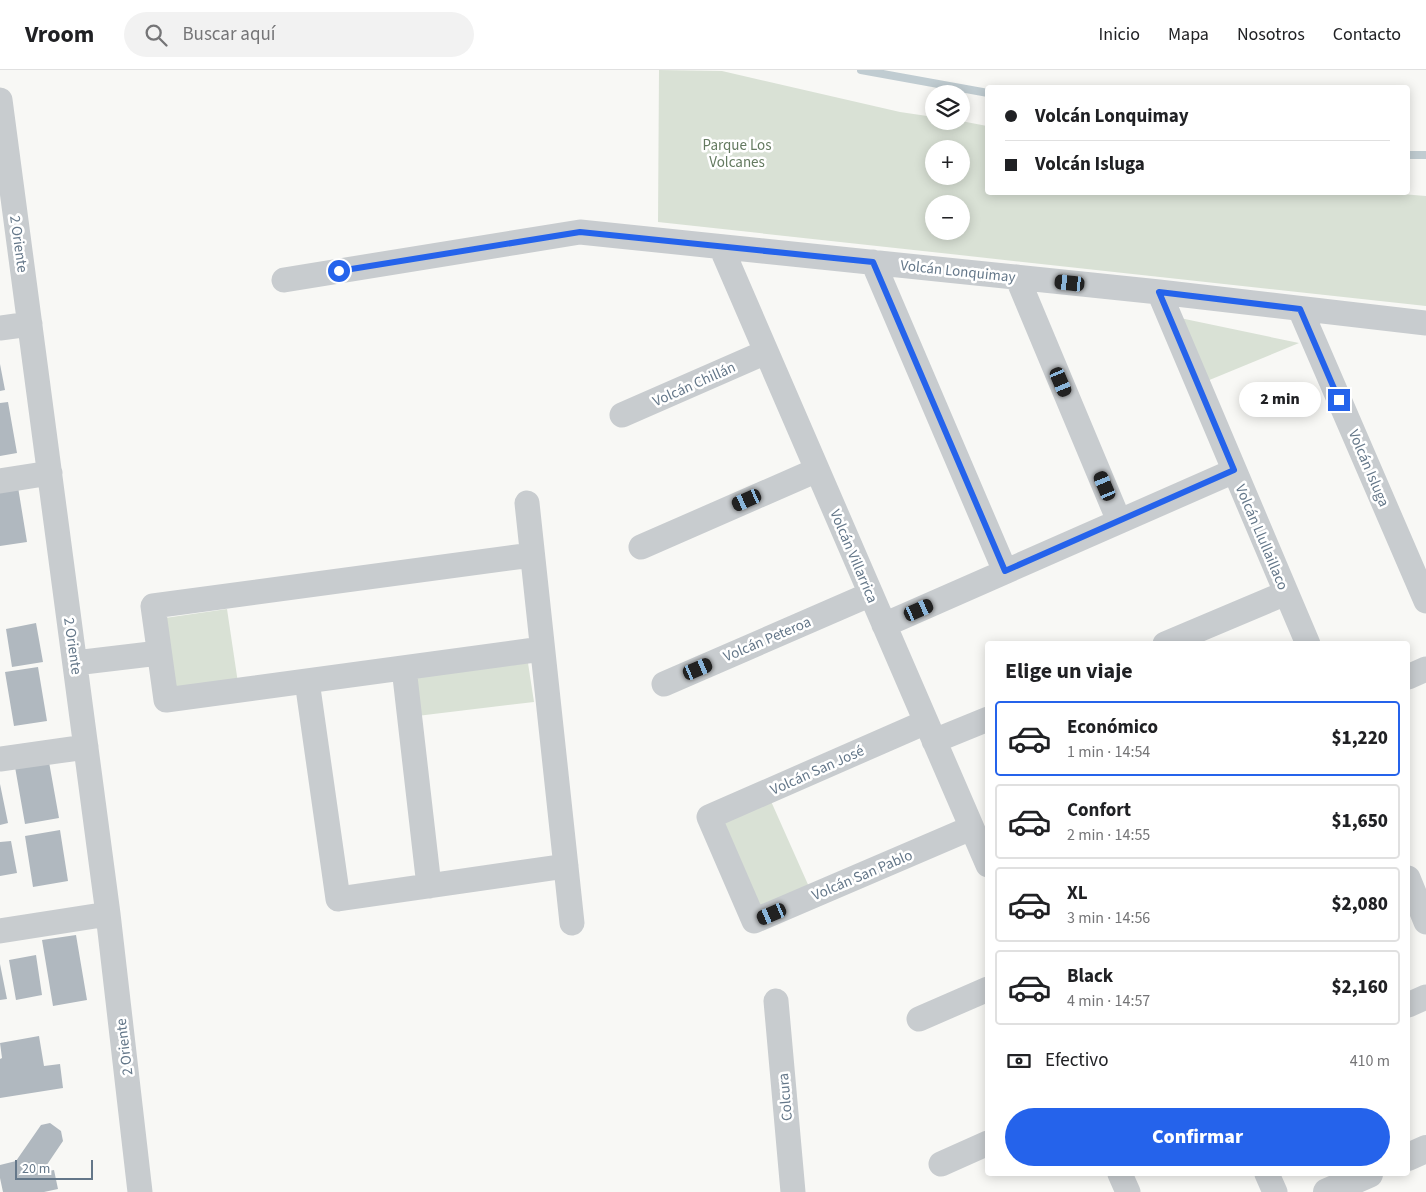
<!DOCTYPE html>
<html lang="es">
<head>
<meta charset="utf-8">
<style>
  :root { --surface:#fff; --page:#f2f2f2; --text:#202124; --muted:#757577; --line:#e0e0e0; --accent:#2563eb }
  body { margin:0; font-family:"Source Sans 3",sans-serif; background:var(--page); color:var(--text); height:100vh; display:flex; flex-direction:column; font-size:19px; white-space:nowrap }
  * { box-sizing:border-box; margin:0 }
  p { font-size:16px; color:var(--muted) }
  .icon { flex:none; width:28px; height:28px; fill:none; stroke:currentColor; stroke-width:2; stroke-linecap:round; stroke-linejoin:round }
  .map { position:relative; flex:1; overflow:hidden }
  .panel { position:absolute; left:985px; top:571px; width:425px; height:535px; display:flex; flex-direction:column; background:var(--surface); border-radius:5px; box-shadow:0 2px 12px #0003 }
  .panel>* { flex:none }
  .banner { position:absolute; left:985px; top:15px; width:425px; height:110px; border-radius:5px; box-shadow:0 2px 12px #0003; display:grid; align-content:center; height:110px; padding:0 20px; background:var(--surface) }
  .tools { position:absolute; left:925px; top:15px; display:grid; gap:10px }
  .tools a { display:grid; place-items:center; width:45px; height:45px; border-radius:50%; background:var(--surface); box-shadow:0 2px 12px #0003; font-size:25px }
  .scale { position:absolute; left:15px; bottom:12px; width:78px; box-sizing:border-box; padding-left:5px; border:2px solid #647789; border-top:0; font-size:14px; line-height:18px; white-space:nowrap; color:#647789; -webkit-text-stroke:4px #fff; paint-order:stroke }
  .end { position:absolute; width:22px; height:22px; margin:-11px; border:6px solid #2563eb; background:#fff; box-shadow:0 0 0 2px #fff }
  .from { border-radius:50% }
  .bubble { position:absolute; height:35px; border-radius:18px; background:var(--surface); box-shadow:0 2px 12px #0003; font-size:16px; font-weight:800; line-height:35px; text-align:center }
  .car { position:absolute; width:15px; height:30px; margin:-15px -8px; border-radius:6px; box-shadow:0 0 4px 1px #0007; background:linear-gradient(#222 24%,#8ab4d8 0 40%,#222 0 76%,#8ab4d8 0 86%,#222 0) }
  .banner b { display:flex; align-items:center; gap:18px; height:48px; font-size:19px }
  .banner b+b { border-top:1px solid var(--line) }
  .banner i { width:12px; height:12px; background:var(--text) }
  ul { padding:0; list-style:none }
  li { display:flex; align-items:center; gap:15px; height:75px; margin:0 10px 8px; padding:0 10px; border:2px solid var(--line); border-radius:5px }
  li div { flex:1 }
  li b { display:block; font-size:19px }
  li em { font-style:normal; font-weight:800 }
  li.current { border-color:var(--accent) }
  li>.icon { width:45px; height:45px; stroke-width:1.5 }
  h2 { padding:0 20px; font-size:22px; line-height:60px }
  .pay { display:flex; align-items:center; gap:12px; height:55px; padding:0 20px; font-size:19px }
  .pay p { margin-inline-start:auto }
  .button { display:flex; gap:10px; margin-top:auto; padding:10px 20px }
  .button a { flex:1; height:58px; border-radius:30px; background:var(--accent); color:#fff; font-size:20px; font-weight:800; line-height:58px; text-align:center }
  header { display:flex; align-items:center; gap:30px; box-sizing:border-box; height:70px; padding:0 25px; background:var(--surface); border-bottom:1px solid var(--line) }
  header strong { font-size:24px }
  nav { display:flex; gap:28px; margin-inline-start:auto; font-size:18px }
  .search { width:350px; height:45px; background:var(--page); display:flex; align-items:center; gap:12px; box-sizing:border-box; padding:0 18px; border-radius:28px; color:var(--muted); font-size:19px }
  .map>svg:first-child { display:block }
  .green { fill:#d9e1d5; fill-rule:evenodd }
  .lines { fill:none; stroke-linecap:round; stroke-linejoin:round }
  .stream { stroke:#c0ccd1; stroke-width:8 }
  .building { fill:#b0b8bf }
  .minor { stroke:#c8cccf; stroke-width:25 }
  .tertiary { stroke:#c8cccf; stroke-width:28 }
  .route { stroke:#2563eb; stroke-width:6 }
  .labels { text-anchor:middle; stroke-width:5; stroke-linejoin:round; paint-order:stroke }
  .park-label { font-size:15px; fill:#647a60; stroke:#fff }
  .street-label { font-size:15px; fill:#647789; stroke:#fff }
</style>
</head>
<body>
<header>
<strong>Vroom</strong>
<div class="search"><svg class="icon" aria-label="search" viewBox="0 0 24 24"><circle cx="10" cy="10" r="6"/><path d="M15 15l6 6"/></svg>Buscar aquí</div>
<nav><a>Inicio</a><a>Mapa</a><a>Nosotros</a><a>Contacto</a></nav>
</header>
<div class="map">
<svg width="1426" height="1122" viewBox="0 0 1426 1122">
  <rect width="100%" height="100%" fill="#f8f8f5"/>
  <!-- green -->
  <path class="green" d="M 659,0 L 722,1 L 900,42 L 934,47 L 934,51 L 961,51 L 987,56 L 988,122 L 1377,122 L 1426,126 L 1426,236 L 658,152 ZM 934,79 L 961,79 L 961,106 L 934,106 ZM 934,134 L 961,134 L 961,161 L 934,161 Z
    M 1180,248 L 1299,273 L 1207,311 Z
    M 227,539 L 238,613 L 176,622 L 165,548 Z
    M 528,593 L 534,632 L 417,646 L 413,607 Z
    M 770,729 L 810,819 L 758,842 L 718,752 Z"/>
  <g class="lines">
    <!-- stream -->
    <path class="stream" d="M 861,0 L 988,23
      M 1408,85 L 1426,85"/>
  </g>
  <!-- building -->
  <path class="building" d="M 0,294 L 5,320 L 0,321 Z
    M 8,332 L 17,383 L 0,386 L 0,333 Z
    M 18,417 L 27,472 L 0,476 L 0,420 Z
    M 36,553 L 43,592 L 12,597 L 6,559 Z
    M 38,597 L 47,651 L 14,656 L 5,602 Z
    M 49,692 L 59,748 L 25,754 L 15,697 Z
    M 0,714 L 8,753 L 0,755 Z
    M 60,760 L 68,811 L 33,817 L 25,766 Z
    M 11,771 L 17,803 L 0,806 L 0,772 Z
    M 76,865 L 87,930 L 53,936 L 42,870 Z
    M 36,885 L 42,925 L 16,930 L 9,890 Z
    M 0,894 L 7,929 L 0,930 Z
    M 39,966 L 44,996 L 60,994 L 63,1018 L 0,1028 L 0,989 L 2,988 L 0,973 Z
    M 50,1053 L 61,1061 L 63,1071 L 42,1102 L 54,1100 L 58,1119 L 44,1122 L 3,1122 L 0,1108 L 0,1095 L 16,1091 L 41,1055 Z"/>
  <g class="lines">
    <!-- minor -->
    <path class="minor" d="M 0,30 L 108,844 L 140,1122
      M 721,177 L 988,795
      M 873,192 L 1005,501
      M 1017,207 L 1119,451
      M 284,210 L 580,162 L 1159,222 L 1426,253
      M 1159,222 L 1308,574
      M 1300,239 L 1426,531
      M 0,258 L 30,254
      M 622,345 L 766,282
      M 0,411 L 50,403
      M 527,433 L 572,853
      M 641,477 L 817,400
      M 532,485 L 153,536 L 166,630 L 542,579
      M 884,555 L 1234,401
      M 1165,574 L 1286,523
      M 75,593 L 159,583
      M 404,598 L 429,816
      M 1408,607 L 1426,599
      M 307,611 L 338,829 L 566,796
      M 664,614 L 871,524
      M 926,652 L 709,747 L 754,851 L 971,758
      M 934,671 L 988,649
      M 0,689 L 86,677
      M 1408,808 L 1426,852
      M 0,861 L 108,844
      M 776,931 L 793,1122
      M 1408,935 L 1426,927
      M 919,949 L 988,919
      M 941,1094 L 988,1073
      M 1120,1104 L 1128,1122
      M 1267,1104 L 1275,1122"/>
    <!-- tertiary -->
    <path class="tertiary" d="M 1408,1087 L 1426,1079
      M 1327,1122 L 1369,1104"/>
  </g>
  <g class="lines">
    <!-- route -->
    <path class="route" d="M 339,201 L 580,162 L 873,192 L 1005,501 L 1234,400 L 1159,222 L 1300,239 L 1339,330"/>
  </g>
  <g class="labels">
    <!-- park labels -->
    <g class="park-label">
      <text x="737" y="80">Parque Los<tspan x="737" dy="17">Volcanes</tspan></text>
    </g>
    <!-- street labels -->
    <g class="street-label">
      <text transform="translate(19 174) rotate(82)" y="5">2 Oriente</text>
      <text transform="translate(958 201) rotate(6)" y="5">Volcán Lonquimay</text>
      <text transform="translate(694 314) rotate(-24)" y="5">Volcán Chillán</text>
      <text transform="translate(1369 398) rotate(67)" y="5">Volcán Isluga</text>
      <text transform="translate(1262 467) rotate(67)" y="5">Volcán Llullaillaco</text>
      <text transform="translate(854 486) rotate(67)" y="5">Volcán Villarrica</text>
      <text transform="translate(767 569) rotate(-23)" y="5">Volcán Peteroa</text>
      <text transform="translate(73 576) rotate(82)" y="5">2 Oriente</text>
      <text transform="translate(817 700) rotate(-24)" y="5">Volcán San José</text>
      <text transform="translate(862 805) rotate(-23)" y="5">Volcán San Pablo</text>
      <text transform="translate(124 977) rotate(-97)" y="5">2 Oriente</text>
      <text transform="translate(785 1027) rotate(-95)" y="5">Colcura</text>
    </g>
  </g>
</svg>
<div class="tools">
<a><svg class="icon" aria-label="layers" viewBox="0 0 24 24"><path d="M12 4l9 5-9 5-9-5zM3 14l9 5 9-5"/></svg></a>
<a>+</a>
<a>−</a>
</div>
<div class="scale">20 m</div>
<i class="end from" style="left:339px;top:201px"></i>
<i class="end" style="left:1339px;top:330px"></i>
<div class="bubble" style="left:1239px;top:312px;width:82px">2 min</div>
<i class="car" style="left:1070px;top:213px;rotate:276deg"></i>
<i class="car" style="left:1061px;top:312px;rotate:157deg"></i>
<i class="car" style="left:1105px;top:416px;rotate:337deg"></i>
<i class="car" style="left:747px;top:430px;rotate:246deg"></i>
<i class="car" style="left:919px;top:540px;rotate:66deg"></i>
<i class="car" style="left:698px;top:599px;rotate:67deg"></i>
<i class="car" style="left:772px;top:844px;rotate:247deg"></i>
<div class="banner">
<b><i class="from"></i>Volcán Lonquimay</b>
<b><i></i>Volcán Isluga</b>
</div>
<section class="panel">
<h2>Elige un viaje</h2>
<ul>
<li class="current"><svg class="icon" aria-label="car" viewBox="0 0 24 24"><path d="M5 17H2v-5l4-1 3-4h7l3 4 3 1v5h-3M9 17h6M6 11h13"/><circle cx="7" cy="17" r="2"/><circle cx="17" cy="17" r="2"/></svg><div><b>Económico</b><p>1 min · 14:54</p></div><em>$1,220</em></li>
<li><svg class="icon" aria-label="car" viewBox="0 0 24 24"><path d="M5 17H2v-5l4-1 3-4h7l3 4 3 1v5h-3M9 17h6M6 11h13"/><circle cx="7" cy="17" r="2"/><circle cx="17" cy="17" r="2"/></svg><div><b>Confort</b><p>2 min · 14:55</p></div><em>$1,650</em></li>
<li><svg class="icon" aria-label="car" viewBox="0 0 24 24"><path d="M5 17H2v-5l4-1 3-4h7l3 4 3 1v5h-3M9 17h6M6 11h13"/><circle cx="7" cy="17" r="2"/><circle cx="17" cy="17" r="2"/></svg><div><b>XL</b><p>3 min · 14:56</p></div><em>$2,080</em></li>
<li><svg class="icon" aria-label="car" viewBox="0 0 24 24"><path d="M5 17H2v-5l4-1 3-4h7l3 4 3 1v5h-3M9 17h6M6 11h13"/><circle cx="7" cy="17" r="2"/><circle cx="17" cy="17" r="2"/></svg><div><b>Black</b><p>4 min · 14:57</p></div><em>$2,160</em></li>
</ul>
<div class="pay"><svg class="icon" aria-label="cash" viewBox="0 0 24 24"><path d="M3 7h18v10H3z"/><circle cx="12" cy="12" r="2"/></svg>Efectivo<p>410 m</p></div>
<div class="button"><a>Confirmar</a></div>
</section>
</div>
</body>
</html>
